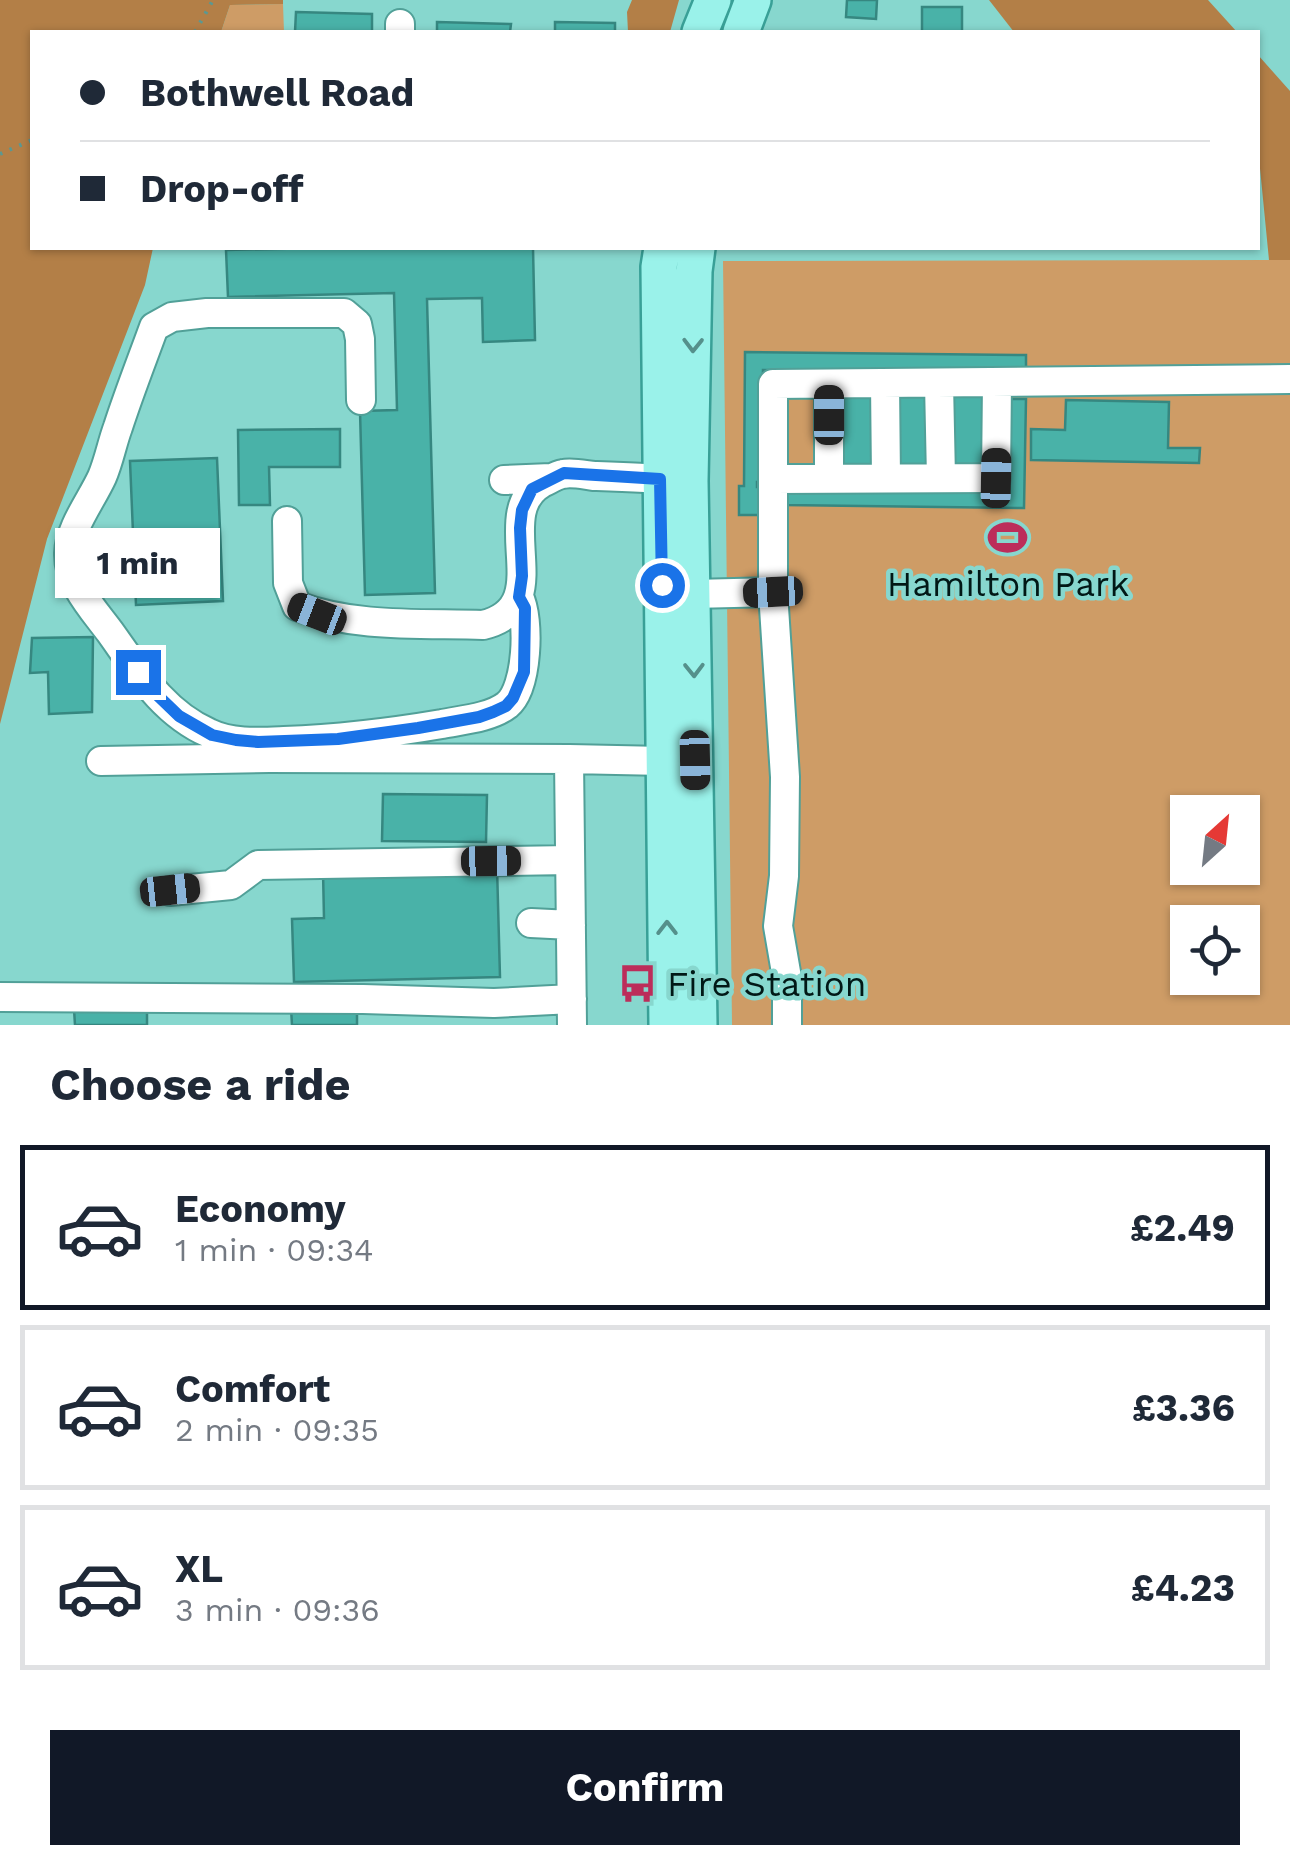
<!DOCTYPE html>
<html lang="en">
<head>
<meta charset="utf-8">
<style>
  :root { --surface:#fff; --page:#f2f2f3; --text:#1f2937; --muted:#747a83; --line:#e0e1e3; --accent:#111827 }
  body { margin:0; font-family:"Work Sans",sans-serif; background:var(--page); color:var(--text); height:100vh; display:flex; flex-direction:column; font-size:38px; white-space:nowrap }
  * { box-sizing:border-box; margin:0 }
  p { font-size:32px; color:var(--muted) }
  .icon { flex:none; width:55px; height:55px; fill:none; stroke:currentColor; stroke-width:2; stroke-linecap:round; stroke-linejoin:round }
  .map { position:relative; height:1025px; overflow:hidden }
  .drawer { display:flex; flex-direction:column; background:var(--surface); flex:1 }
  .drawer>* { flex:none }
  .hud { position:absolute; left:30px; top:30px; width:1230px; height:220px; border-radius:0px; box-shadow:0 2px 8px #0004; display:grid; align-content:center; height:220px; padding:0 50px; background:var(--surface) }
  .needle { width:65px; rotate:27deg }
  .controls { position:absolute; left:1170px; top:795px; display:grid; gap:20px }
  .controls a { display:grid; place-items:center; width:90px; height:90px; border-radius:0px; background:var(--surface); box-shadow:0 2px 8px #0004; font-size:50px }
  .end { position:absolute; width:45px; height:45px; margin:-22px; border:12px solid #1a73e8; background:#fff; box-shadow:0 0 0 5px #fff }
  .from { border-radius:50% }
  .bubble { position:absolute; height:70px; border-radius:0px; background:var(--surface); box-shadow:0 2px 8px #0004; font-size:32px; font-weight:700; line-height:70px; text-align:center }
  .car { position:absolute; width:30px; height:60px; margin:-30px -15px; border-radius:12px; box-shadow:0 0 8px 2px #0007; background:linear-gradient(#222 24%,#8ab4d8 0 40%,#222 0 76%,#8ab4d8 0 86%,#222 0) }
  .hud b { display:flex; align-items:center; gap:35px; height:95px; font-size:38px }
  .hud b+b { border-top:2px solid var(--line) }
  .hud i { width:25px; height:25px; background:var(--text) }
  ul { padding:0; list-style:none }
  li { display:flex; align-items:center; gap:30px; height:165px; margin:0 20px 15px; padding:0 30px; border:5px solid var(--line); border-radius:0px }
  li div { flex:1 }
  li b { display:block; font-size:38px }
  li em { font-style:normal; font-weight:700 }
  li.current { border-color:var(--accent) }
  li>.icon { width:90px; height:90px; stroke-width:1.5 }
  h2 { padding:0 50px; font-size:45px; line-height:120px }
  .button { display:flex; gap:20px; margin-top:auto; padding:20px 50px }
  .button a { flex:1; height:115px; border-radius:0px; background:var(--accent); color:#fff; font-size:40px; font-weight:700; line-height:115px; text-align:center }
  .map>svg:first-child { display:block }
  .green { fill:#ce9c66; fill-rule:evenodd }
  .forest { fill:#b37f47 }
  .building { fill:#49b2a8; stroke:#368780; stroke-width:2.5 }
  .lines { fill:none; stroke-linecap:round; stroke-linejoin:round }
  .minor-casing { stroke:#51a098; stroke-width:32 }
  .major-casing { stroke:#39a097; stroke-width:40 }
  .path { stroke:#5b9891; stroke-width:4; stroke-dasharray:2.5 8; stroke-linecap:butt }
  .minor { stroke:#fff; stroke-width:28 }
  .major { stroke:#9af2ea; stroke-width:35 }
  .oneway { stroke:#55908b }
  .route { stroke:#1a73e8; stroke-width:12 }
  .labels { text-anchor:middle; stroke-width:9; stroke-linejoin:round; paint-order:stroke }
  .poi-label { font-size:35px; fill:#011816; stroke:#87d7ce }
</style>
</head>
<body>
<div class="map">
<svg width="1290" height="1025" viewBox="0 0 1290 1025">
  <rect width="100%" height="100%" fill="#87d7ce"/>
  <!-- green -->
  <path class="green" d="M 283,4 L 284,32 L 221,32 L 230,5 Z
    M 1290,260 L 1290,1025 L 732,1025 L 723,261 ZM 1188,812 L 1242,812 L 1242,868 L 1188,868 ZM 1188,922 L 1242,922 L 1242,978 L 1188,978 Z"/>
  <!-- forest -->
  <path class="forest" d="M 0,0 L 283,0 L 283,4 L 230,5 L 221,32 L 32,32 L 32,248 L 153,248 L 145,285 L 47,539 L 0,724 Z
    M 632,0 L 679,0 L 670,32 L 628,32 L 627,12 Z
    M 989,0 L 1208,0 L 1237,32 L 1014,32 Z
    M 1258,55 L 1290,91 L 1290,260 L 1269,260 L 1258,148 Z"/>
  <!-- building -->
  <path class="building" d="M 847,0 L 877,0 L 876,19 L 846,17 Z
    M 922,7 L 962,7 L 962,32 L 922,32 Z
    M 296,12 L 372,14 L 372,32 L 295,32 Z
    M 437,22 L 511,24 L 510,32 L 437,32 Z
    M 555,22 L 615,23 L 615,32 L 555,32 Z
    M 320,248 L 533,248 L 535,340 L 483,342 L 482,298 L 427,299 L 435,593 L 365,595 L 360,411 L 397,410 L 394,293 L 228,297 L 226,250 Z
    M 745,352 L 1026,355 L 1026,372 L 763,370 L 762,482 L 757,482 L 757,487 L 764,487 L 763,515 L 739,515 L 739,486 L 744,486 Z
    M 841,394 L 875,394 L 875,466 L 841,465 Z
    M 896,395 L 930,395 L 930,467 L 896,467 Z
    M 952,395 L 987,395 L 986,467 L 952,466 Z
    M 1009,399 L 1026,399 L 1024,508 L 785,505 L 785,489 L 1008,492 Z
    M 1066,400 L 1169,402 L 1168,448 L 1200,448 L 1199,463 L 1031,460 L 1031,429 L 1065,430 Z
    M 340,429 L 340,467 L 269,467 L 270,505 L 239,505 L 238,430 Z
    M 217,458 L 223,601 L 136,605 L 130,461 Z
    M 93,637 L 92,712 L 49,714 L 48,672 L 30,673 L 32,638 Z
    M 383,794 L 487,795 L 486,842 L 382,841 Z
    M 497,867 L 500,977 L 294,982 L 292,919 L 324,918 L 323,871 Z
    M 147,1007 L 147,1025 L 75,1025 L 74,1009 Z
    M 357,1007 L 357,1025 L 292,1025 L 291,1008 Z"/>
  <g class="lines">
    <defs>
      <path id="minor" d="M 400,24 L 400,32
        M 885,383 L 886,478
        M 939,383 L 941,478
        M 361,400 L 360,339 L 357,324 L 344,313 L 207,313 L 172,317 L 154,327 C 142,360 129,393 118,427 C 112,443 109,461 102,477 C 91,501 70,527 69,553 C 68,583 93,609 110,632 C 138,671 163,713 209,733 C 231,744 260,742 284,741 C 337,739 389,733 442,724 C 462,720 490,718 507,705 C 528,688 530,619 519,597
        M 829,478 L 829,384
        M 773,479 L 996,478 L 997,382
        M 504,480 L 551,478
        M 287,521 L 288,583 L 297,606 C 355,628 422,623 483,625 C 560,607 488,514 542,483 C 549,480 556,475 563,474 C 572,472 585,475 594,476 C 622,477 651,478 679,480
        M 773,592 L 773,384 L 1290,379
        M 693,594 L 773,592 L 785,777 L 784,876 L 778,926 L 787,978 L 787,1025
        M 101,761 L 269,758 L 569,759
        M 170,891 L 231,885 L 258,865 L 570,860
        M 531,923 L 571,925
        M 0,997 L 363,999 L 494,1003 L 572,999
        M 572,1025 L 569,759 L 664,761"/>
      <path id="major" d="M 700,32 L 713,0
        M 741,32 L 753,0
        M 662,248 L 659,267 L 667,1025
        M 697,248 L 694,271 L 690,481 L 699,1025"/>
    </defs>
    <!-- minor casing -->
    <use href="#minor" class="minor-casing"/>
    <!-- major casing -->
    <use href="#major" class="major-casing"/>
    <!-- path -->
    <path class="path" d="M 195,32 L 213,0
      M 0,154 L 32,140"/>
    <!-- minor -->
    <use href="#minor" class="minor"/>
    <!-- major -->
    <use href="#major" class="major"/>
  </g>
  <!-- one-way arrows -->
  <defs><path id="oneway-chevron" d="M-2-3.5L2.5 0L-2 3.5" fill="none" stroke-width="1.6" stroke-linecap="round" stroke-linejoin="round" transform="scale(2.5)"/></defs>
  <g class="oneway">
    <use href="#oneway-chevron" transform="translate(693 345) rotate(91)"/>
    <use href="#oneway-chevron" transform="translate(694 670) rotate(89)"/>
    <use href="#oneway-chevron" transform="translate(667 928) rotate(-90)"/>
  </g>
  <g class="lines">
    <!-- route -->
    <path class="route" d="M 138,672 L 151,689 L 179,716 L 212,735 L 236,740 L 258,742 L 338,739 L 418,728 L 479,717 L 493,712 L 506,706 L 513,698 L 524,672 L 525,608 L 519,597 L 522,576 L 520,528 L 522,510 L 532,489 L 564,473 L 660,479 L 662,585"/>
  </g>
  <!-- icons -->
  <defs>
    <symbol id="stadium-bare" viewBox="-9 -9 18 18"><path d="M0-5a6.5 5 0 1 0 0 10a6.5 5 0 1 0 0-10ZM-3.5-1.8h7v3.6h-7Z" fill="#bc2d5a" stroke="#87d7ce" stroke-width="2.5" paint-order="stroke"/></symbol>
    <symbol id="bus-bare" viewBox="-9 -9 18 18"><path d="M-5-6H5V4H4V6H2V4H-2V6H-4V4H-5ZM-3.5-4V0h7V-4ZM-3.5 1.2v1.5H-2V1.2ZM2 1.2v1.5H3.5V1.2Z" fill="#bc2d5a" stroke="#87d7ce" stroke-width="2.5" paint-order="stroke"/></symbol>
  </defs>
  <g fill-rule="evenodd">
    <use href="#stadium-bare" x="980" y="510" width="55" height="55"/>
    <use href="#bus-bare" x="610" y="956" width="55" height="55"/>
  </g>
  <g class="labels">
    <!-- poi labels -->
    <g class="poi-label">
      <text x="1008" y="596">Hamilton Park</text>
      <text x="667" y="996" text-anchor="start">Fire Station</text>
    </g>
  </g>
</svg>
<div class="controls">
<a><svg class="needle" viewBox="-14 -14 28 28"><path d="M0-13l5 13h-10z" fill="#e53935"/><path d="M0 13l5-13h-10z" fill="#747a83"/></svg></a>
<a><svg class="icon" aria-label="locate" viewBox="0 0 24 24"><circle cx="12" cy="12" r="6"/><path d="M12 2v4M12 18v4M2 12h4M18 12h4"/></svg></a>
</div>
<i class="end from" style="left:662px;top:585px"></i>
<i class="end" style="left:138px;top:672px"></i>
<div class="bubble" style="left:55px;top:528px;width:165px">1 min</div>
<i class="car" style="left:829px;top:415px;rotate:0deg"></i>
<i class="car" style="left:996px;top:478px;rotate:1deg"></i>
<i class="car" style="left:773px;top:592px;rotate:267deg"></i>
<i class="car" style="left:317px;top:614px;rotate:291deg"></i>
<i class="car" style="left:695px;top:760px;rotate:179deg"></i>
<i class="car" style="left:491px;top:861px;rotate:89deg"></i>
<i class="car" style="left:170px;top:890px;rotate:84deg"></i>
<div class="hud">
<b><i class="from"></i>Bothwell Road</b>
<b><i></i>Drop-off</b>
</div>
</div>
<section class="drawer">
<h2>Choose a ride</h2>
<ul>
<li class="current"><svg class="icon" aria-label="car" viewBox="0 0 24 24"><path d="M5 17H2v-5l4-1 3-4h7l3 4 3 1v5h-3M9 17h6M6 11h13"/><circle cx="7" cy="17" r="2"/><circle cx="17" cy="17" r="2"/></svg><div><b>Economy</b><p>1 min · 09:34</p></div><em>£2.49</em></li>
<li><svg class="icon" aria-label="car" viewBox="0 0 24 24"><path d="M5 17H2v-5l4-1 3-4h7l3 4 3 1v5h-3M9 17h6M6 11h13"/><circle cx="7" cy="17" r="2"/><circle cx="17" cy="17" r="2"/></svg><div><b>Comfort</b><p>2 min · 09:35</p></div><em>£3.36</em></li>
<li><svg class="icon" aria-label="car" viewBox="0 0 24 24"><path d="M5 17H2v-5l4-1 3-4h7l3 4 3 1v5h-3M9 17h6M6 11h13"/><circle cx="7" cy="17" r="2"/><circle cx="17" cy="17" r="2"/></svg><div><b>XL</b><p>3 min · 09:36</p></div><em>£4.23</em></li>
</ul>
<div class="button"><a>Confirm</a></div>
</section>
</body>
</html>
